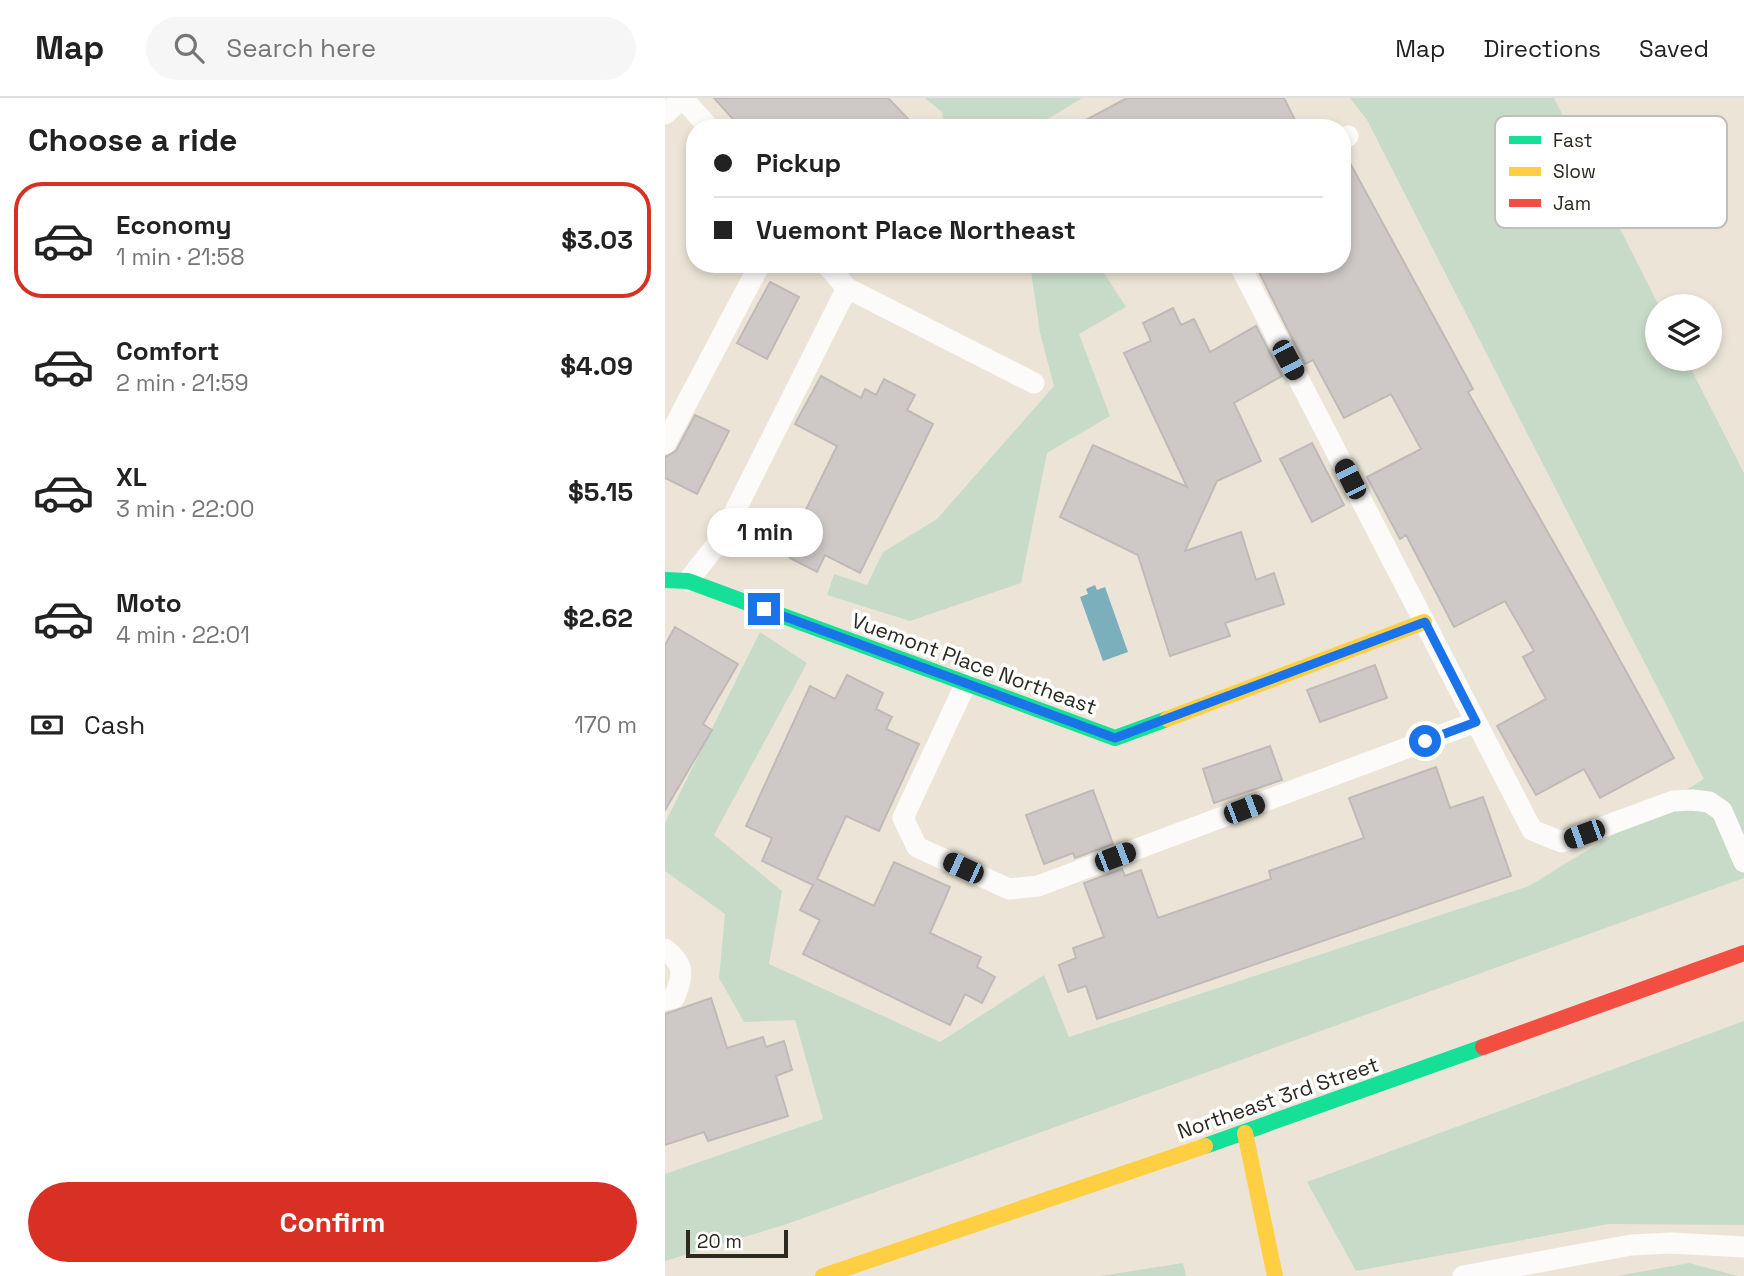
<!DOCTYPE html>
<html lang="en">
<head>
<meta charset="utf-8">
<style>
  :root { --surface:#fff; --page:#f6f6f6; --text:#222; --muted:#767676; --line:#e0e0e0; --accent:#d93025 }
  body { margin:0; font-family:"Space Grotesk",sans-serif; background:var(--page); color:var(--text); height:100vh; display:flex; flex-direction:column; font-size:26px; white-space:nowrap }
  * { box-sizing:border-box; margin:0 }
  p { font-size:23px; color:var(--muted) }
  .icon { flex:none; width:38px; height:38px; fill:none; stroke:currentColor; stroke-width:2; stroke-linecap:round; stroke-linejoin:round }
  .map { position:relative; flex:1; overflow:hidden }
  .details { display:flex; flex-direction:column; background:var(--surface); width:665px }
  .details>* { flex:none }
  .top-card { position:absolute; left:21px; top:21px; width:665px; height:154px; border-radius:28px; box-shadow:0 4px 10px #0003; display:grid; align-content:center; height:154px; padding:0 28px; background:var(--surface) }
  .buttons { position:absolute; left:980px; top:196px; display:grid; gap:14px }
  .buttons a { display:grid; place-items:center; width:77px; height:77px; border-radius:50%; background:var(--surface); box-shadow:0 4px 10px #0003; font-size:35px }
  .scale { position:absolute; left:21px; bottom:18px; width:102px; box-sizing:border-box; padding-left:7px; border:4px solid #2d291f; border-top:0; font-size:19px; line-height:24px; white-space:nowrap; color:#2d291f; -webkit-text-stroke:5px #fff; paint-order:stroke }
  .end { position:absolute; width:32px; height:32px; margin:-16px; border:9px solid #1a73e8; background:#fff; box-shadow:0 0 0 4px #fff }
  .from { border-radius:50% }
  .bubble { position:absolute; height:49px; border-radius:24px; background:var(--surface); box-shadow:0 4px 10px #0003; font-size:23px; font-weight:700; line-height:49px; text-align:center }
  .car { position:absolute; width:21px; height:42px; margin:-21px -10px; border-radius:9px; box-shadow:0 0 5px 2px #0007; background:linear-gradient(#222 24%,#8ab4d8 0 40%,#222 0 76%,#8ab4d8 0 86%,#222 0) }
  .top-card b { display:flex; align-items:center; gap:24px; height:66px; font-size:26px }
  .top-card b+b { border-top:2px solid var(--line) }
  .top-card i { width:18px; height:18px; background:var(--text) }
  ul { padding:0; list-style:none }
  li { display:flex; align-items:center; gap:21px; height:116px; margin:0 14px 10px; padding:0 14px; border:4px solid transparent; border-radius:28px }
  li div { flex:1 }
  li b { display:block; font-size:26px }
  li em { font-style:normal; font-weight:700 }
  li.selected { border-color:var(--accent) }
  li>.icon { width:63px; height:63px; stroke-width:1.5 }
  h2 { padding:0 28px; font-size:32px; line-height:84px }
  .pay { display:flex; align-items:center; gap:18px; height:77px; padding:0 28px; font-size:26px }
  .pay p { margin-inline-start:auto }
  .button { display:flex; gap:14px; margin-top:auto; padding:14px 28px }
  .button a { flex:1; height:80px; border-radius:42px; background:var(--accent); color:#fff; font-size:28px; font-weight:700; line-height:80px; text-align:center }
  header { display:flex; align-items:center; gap:42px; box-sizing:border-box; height:98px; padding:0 35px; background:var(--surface); border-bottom:2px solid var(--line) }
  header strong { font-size:33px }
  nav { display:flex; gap:38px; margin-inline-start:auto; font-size:24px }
  .search { width:490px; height:63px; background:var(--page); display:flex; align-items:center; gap:18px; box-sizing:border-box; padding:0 24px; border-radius:38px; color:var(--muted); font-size:26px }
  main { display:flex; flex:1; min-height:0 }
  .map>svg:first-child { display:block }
  .green { fill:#c8dbc8 }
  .water { fill:#7aafbb }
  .building { fill:#cec8c7; stroke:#bfbab8; stroke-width:2 }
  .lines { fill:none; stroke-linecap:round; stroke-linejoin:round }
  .lane { stroke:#fcfbf9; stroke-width:21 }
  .fast { stroke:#16e098; stroke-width:16 }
  .slow { stroke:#ffcf43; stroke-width:16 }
  .jam { stroke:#f24e42; stroke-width:16 }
  .route { stroke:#1a73e8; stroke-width:9 }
  .labels { text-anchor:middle; stroke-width:7; stroke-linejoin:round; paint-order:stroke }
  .street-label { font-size:21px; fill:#2d291f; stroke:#fff }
  .key { fill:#fff; stroke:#c0bfbc; stroke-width:2 }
  .key-label { font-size:19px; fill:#2d291f }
</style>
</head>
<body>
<header>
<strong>Map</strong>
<div class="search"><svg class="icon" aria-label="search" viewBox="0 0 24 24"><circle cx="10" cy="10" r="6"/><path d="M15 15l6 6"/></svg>Search here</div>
<nav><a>Map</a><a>Directions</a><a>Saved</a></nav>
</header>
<main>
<section class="details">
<h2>Choose a ride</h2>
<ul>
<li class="selected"><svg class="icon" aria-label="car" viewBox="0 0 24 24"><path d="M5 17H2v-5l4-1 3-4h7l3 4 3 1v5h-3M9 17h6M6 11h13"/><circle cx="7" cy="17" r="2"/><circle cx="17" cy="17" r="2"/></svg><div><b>Economy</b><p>1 min · 21:58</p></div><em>$3.03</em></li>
<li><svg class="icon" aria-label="car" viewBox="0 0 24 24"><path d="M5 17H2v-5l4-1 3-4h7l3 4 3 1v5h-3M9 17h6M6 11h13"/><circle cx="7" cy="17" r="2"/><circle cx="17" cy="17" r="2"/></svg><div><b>Comfort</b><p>2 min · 21:59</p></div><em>$4.09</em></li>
<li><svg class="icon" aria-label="car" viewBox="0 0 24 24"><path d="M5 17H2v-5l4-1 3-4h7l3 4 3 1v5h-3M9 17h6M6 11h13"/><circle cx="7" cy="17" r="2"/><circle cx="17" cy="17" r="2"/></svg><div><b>XL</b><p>3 min · 22:00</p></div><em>$5.15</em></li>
<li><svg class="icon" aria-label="car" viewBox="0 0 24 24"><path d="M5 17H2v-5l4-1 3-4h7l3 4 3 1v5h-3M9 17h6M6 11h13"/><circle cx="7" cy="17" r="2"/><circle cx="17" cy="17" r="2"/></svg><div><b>Moto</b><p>4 min · 22:01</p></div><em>$2.62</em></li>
</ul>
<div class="pay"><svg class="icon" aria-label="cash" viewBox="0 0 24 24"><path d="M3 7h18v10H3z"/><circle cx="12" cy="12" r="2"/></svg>Cash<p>170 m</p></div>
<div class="button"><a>Confirm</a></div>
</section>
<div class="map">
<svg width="1079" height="1178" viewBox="0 0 1079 1178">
  <rect width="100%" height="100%" fill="#ece5d7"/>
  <!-- green -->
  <path class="green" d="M 260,0 L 417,0 L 378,24 L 380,30 L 279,30 L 277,14 Z
    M 685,0 L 889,0 L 994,208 L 992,208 L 992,261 L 1021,261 L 1079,375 L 1079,780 L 122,1126 L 0,1163 L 0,1076 L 158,1021 L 130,922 L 79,924 L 54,880 L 60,816 L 0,773 L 0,725 L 95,534 L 142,565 L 49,737 L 117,793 L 104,866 L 275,944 L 379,877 L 404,939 L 864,788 L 1039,681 L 702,22 Z
    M 365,166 L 433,166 L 461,209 L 414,236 L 445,318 L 382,355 L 356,485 L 245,523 L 162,497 L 169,476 L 202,487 L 218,454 L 272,421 L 389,288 L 375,235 Z
    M 1079,923 L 1079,1127 L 944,1126 L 691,1173 L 642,1084 Z
    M 518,1165 L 521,1178 L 435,1178 Z
    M 1024,1165 L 1073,1178 L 952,1178 Z"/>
  <!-- water -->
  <path class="water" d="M 430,487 L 432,492 L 440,489 L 463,554 L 438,563 L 415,499 L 423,496 L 421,491 Z"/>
  <!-- building -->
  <path class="building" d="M 49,0 L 223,0 L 252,30 L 76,30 Z
    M 462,0 L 619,0 L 634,30 L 406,30 Z
    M 677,54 L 679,54 L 808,291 L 803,294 L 931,519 L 1009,660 L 935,700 L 919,671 L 871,697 L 832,628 L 881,601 L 858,559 L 869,553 L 840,503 L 789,529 L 741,437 L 735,441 L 702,379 L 756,351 L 726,296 L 679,320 L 648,262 L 640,266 L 590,166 L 677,166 Z
    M 105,184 L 134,199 L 102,261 L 72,245 Z
    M 508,210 L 516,227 L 529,221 L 545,254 L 591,228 L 617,278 L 569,305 L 596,363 L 552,383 L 520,453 L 576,434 L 591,482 L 609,475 L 619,506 L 560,525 L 565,538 L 505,558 L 473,457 L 395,419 L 428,347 L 522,389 L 459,255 L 486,243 L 478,225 Z
    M 156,278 L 196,300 L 200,291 L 211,297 L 219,281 L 250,297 L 242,312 L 268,326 L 195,475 L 160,457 L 152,474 L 125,460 L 133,444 L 127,440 L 172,348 L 130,326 Z
    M 30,317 L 64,333 L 32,396 L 0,380 L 0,359 L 11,353 Z
    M 647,345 L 679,407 L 647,424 L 615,361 Z
    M 10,529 L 73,566 L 38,626 L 47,632 L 0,712 L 0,547 Z
    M 710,567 L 722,600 L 655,624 L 642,592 Z
    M 182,577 L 218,595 L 211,611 L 227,619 L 221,631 L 254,646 L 214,733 L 181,718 L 152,781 L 209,808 L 229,764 L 285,789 L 265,835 L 316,859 L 312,869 L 330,879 L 317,905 L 300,896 L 285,927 L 138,856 L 155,822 L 135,812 L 148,787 L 97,763 L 107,740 L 81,728 L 145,588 L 170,601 Z
    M 605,648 L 617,682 L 549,705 L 538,671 Z
    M 771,669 L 785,710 L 818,699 L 846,778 L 432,921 L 421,888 L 403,894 L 394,867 L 411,860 L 408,850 L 439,839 L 419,785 L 457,771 L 460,778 L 476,772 L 493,820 L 606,781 L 604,773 L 699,740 L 684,700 Z
    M 428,692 L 448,746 L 410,760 L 408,755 L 379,766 L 361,717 Z
    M 46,900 L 62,950 L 98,939 L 101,949 L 119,943 L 127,972 L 111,978 L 123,1018 L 43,1043 L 39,1034 L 0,1047 L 0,916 Z"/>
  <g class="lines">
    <!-- lane -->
    <path class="lane" d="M 18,0 L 44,30
      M 0,16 L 18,0
      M 677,41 L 683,38
      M 161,166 L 182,190 L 369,285
      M 574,166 L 867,732 L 897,744 L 1008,703 L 1027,702 L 1044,704 L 1057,713 L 1079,764
      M 0,346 L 95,166
      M 23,483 L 56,441 L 182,190
      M 301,585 L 238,720 L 252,749 L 344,791 L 373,788 L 811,624
      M 0,851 C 21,867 18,878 9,900 L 0,902
      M 798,1178 L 966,1147 L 1006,1145 L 1079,1149"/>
    <!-- fast -->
    <path class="fast" d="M 0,482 L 23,483 L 450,640 L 502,621
      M 540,1048 L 818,949"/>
    <!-- slow -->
    <path class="slow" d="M 502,621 L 759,524
      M 580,1035 L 610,1178
      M 158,1178 L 540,1048"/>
    <!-- jam -->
    <path class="jam" d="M 818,949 L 1079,855"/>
  </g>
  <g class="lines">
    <!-- route -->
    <path class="route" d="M 99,511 L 450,640 L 760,524 L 811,624 L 760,643"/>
  </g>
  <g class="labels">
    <!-- street labels -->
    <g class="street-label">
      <text transform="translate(309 566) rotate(20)" y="7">Vuemont Place Northeast</text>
      <text transform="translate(613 1000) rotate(-19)" y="7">Northeast 3rd Street</text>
    </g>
  </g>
  <!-- legend -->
  <rect x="830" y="18" width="232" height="112" rx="10" class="key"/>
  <rect x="844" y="38" width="32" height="8" fill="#16e098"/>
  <rect x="844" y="69" width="32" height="9" fill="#ffcf43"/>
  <rect x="844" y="101" width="32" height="8" fill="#f24e42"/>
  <g class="key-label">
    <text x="888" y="49">Fast</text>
    <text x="888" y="80">Slow</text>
    <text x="888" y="112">Jam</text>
  </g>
</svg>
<div class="buttons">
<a><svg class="icon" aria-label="layers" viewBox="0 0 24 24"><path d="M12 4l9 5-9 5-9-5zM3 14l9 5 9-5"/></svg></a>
</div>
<div class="scale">20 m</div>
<i class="end from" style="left:760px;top:643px"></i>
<i class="end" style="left:99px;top:511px"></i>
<div class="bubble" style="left:42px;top:410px;width:116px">1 min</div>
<i class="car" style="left:623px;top:262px;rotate:152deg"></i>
<i class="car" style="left:685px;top:381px;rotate:333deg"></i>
<i class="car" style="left:579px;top:711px;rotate:69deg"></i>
<i class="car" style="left:919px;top:736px;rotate:250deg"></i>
<i class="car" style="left:450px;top:759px;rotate:69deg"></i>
<i class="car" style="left:298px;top:770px;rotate:295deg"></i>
<div class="top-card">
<b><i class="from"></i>Pickup</b>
<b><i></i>Vuemont Place Northeast</b>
</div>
</div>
</main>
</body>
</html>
